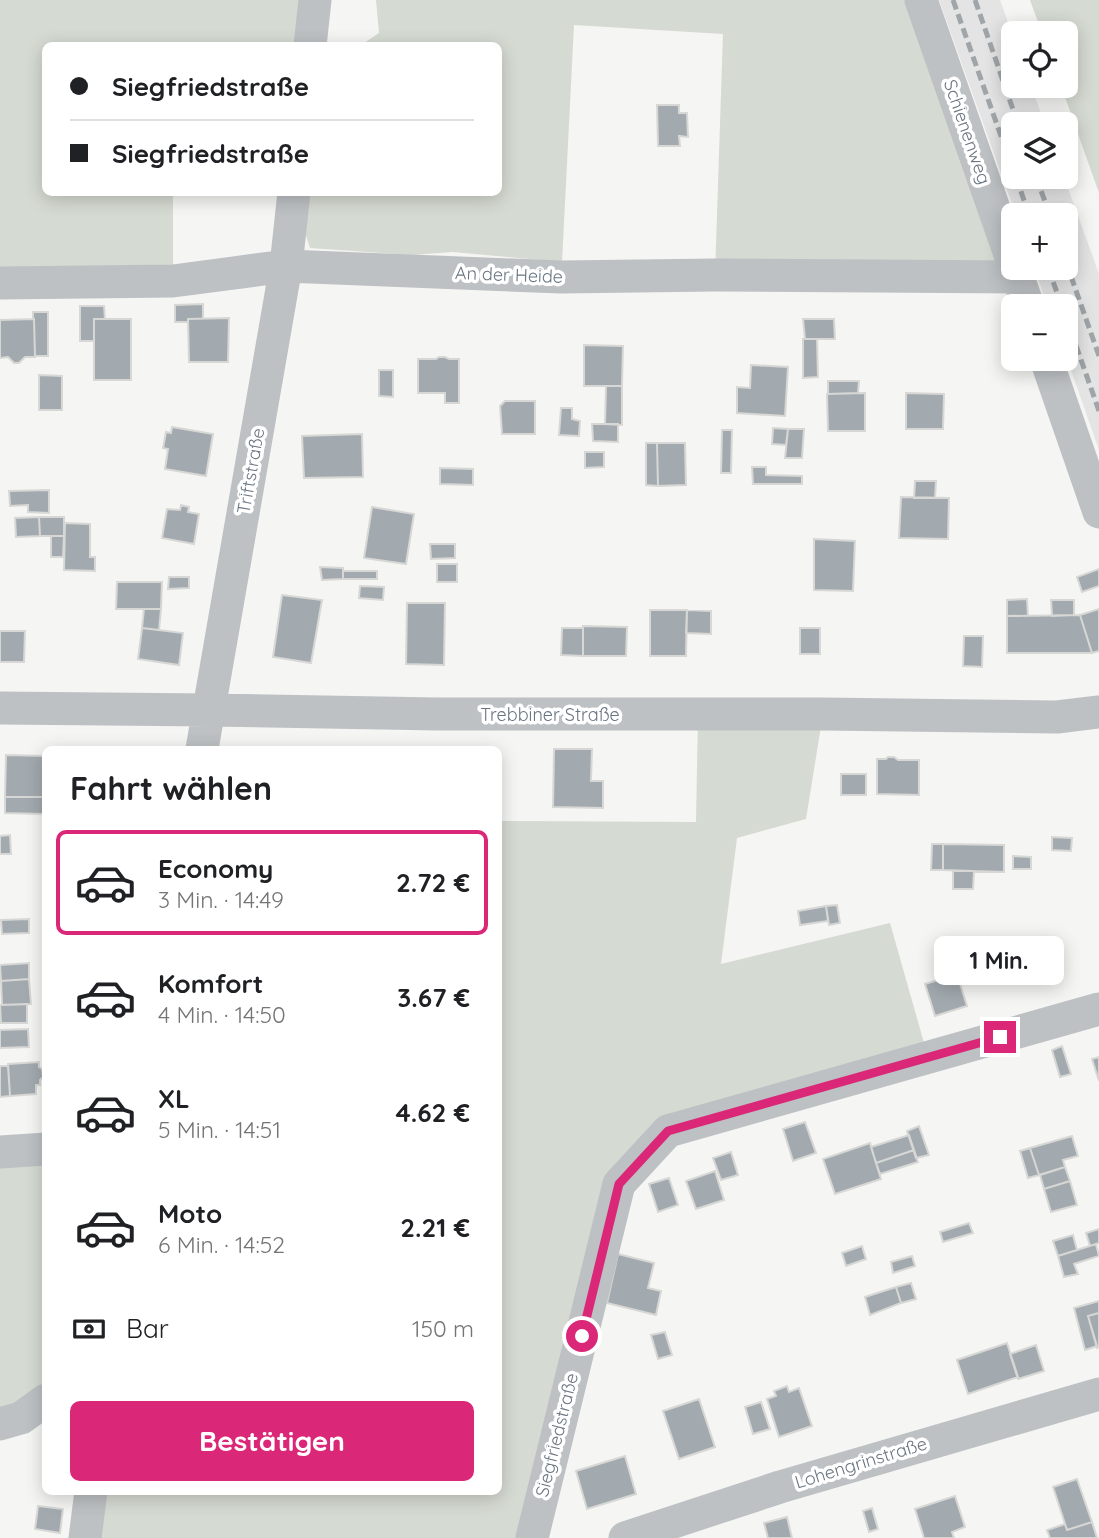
<!DOCTYPE html>
<html lang="de">
<head>
<meta charset="utf-8">
<style>
  :root { --surface:#fff; --page:#f6f6f6; --text:#202124; --muted:#757577; --line:#e0e0e0; --accent:#db2777 }
  body { margin:0; font-family:Quicksand,sans-serif; background:var(--page); color:var(--text); height:100vh; display:flex; flex-direction:column; font-size:26px; white-space:nowrap }
  * { box-sizing:border-box; margin:0 }
  p { font-size:23px; color:var(--muted) }
  .icon { flex:none; width:38px; height:38px; fill:none; stroke:currentColor; stroke-width:2; stroke-linecap:round; stroke-linejoin:round }
  .map { position:relative; flex:1; overflow:hidden }
  .side { position:absolute; left:42px; top:746px; width:460px; height:749px; display:flex; flex-direction:column; background:var(--surface); border-radius:10px; box-shadow:0 4px 18px #0003 }
  .side>* { flex:none }
  .top-card { position:absolute; left:42px; top:42px; width:460px; height:154px; border-radius:10px; box-shadow:0 4px 18px #0003; display:grid; align-content:center; height:154px; padding:0 28px; background:var(--surface) }
  .tools { position:absolute; left:1001px; top:21px; display:grid; gap:14px }
  .tools a { display:grid; place-items:center; width:77px; height:77px; border-radius:10px; background:var(--surface); box-shadow:0 4px 18px #0003; font-size:35px }
  .end { position:absolute; width:32px; height:32px; margin:-16px; border:9px solid #db2777; background:#fff; box-shadow:0 0 0 4px #fff }
  .from { border-radius:50% }
  .bubble { position:absolute; height:49px; border-radius:10px; background:var(--surface); box-shadow:0 4px 18px #0003; font-size:23px; font-weight:700; line-height:49px; text-align:center }
  .top-card b { display:flex; align-items:center; gap:24px; height:66px; font-size:26px }
  .top-card b+b { border-top:2px solid var(--line) }
  .top-card i { width:18px; height:18px; background:var(--text) }
  ul { padding:0; list-style:none }
  li { display:flex; align-items:center; gap:21px; height:105px; margin:0 14px 10px; padding:0 14px; border:4px solid transparent; border-radius:10px }
  li div { flex:1 }
  li b { display:block; font-size:26px }
  li em { font-style:normal; font-weight:700 }
  li.on { border-color:var(--accent) }
  li>.icon { width:63px; height:63px; stroke-width:1.5 }
  h2 { padding:0 28px; font-size:32px; line-height:84px }
  .pay { display:flex; align-items:center; gap:18px; height:77px; padding:0 28px; font-size:26px }
  .pay p { margin-inline-start:auto }
  .primary-button { display:flex; gap:14px; margin-top:auto; padding:14px 28px }
  .primary-button a { flex:1; height:80px; border-radius:10px; background:var(--accent); color:#fff; font-size:28px; font-weight:700; line-height:80px; text-align:center }
  .map>svg:first-child { display:block }
  .built { fill:#e3e4e3 }
  .green { fill:#d5dad2 }
  .building { fill:#a3aaaf; stroke:#d7d7d5; stroke-width:2 }
  .lines { fill:none; stroke-linecap:round; stroke-linejoin:round }
  .minor { stroke:#bdc1c4; stroke-width:33 }
  .rail { stroke:#9fa5a9; stroke-width:5; stroke-dasharray:10 5; stroke-linecap:butt }
  .route { stroke:#db2777; stroke-width:9 }
  .labels { text-anchor:middle; stroke-width:7; stroke-linejoin:round; paint-order:stroke }
  .street-label { font-size:18px; fill:#687580; stroke:#fff }
</style>
</head>
<body>
<div class="map">
<svg width="1099" height="1538" viewBox="0 0 1099 1538">
  <rect width="100%" height="100%" fill="#f5f5f3"/>
  <!-- built -->
  <path class="built" d="M 939,0 L 1000,0 L 1013,36 L 1013,86 L 1031,86 L 1045,124 L 1013,124 L 1013,177 L 1064,177 L 1099,274 L 1099,450 L 1066,356 L 1066,306 L 1048,306 L 1034,268 L 1066,268 L 1066,215 L 1016,215 Z"/>
  <!-- green -->
  <path class="green" d="M 0,0 L 303,0 L 296,45 L 46,46 L 46,192 L 173,193 L 173,281 L 0,283 Z
    M 376,0 L 928,0 L 1013,262 L 715,275 L 723,34 L 574,25 L 562,262 L 453,252 L 411,255 L 310,248 L 302,223 L 306,193 L 499,192 L 499,46 L 361,45 L 379,33 Z
    M 1030,0 L 1099,0 L 1099,193 L 1061,86 L 1066,86 L 1066,33 L 1042,33 Z
    M 823,714 L 806,819 L 737,838 L 721,964 L 890,923 L 928,1057 L 669,1131 L 619,1184 L 532,1538 L 97,1538 L 102,1491 L 499,1491 L 499,821 L 696,822 L 698,715 Z
    M 0,1155 L 46,1161 L 45,1384 L 22,1407 L 0,1407 Z"/>
  <!-- building -->
  <path class="building" d="M 657,105 L 679,105 L 679,113 L 687,113 L 688,137 L 679,136 L 680,146 L 658,146 Z
    M 203,304 L 203,319 L 188,319 L 188,322 L 175,322 L 175,305 Z
    M 80,306 L 104,306 L 105,319 L 94,319 L 94,341 L 80,341 Z
    M 33,312 L 48,312 L 48,356 L 35,356 L 34,319 L 33,319 Z
    M 229,318 L 228,362 L 189,362 L 188,319 Z
    M 34,319 L 35,357 L 25,357 L 19,363 L 14,363 L 8,357 L 0,358 L 0,320 Z
    M 94,319 L 131,319 L 131,380 L 94,380 Z
    M 803,319 L 834,319 L 835,339 L 805,339 Z
    M 803,339 L 817,339 L 818,377 L 803,378 Z
    M 584,345 L 623,346 L 622,386 L 584,386 Z
    M 439,357 L 445,357 L 449,359 L 459,359 L 459,403 L 445,403 L 445,393 L 418,393 L 418,359 L 436,359 Z
    M 751,365 L 788,367 L 785,416 L 737,413 L 737,387 L 750,388 Z
    M 379,370 L 393,370 L 393,397 L 379,396 Z
    M 39,375 L 62,376 L 62,410 L 39,410 Z
    M 828,381 L 859,381 L 858,393 L 828,394 Z
    M 606,386 L 622,386 L 622,425 L 605,424 Z
    M 865,393 L 865,431 L 828,431 L 827,394 Z
    M 906,393 L 944,394 L 943,429 L 906,429 Z
    M 505,401 L 535,401 L 535,434 L 502,434 L 500,406 Z
    M 561,408 L 572,408 L 572,419 L 580,421 L 579,436 L 559,435 Z
    M 592,424 L 618,424 L 618,442 L 593,441 Z
    M 172,427 L 213,434 L 206,476 L 165,469 L 168,449 L 163,448 L 166,432 L 171,433 Z
    M 773,428 L 788,429 L 786,445 L 772,444 Z
    M 788,429 L 804,429 L 802,458 L 785,458 Z
    M 722,430 L 732,430 L 731,473 L 721,473 Z
    M 362,434 L 363,477 L 304,478 L 302,436 Z
    M 646,443 L 657,443 L 658,486 L 646,485 Z
    M 657,443 L 685,443 L 686,485 L 658,486 Z
    M 585,452 L 604,452 L 604,467 L 585,468 Z
    M 752,467 L 766,467 L 766,475 L 802,476 L 802,484 L 753,484 Z
    M 440,468 L 473,469 L 473,485 L 440,484 Z
    M 915,481 L 936,481 L 935,498 L 914,498 Z
    M 49,490 L 49,513 L 28,512 L 28,505 L 10,506 L 9,491 Z
    M 901,497 L 949,498 L 948,539 L 899,538 Z
    M 181,505 L 189,507 L 188,512 L 199,514 L 194,544 L 162,538 L 167,509 L 180,510 Z
    M 372,507 L 414,514 L 406,564 L 364,558 Z
    M 39,517 L 40,536 L 16,537 L 15,518 Z
    M 39,517 L 64,517 L 64,536 L 40,536 Z
    M 65,523 L 90,524 L 90,557 L 95,557 L 95,571 L 64,570 Z
    M 51,536 L 64,536 L 63,557 L 51,557 Z
    M 814,539 L 855,541 L 853,591 L 814,590 Z
    M 430,544 L 455,544 L 455,558 L 431,559 Z
    M 437,564 L 457,564 L 457,582 L 437,582 Z
    M 320,567 L 343,568 L 343,579 L 322,580 Z
    M 1099,569 L 1099,586 L 1082,592 L 1077,577 Z
    M 343,571 L 377,571 L 377,579 L 343,579 Z
    M 169,577 L 189,577 L 189,588 L 168,589 Z
    M 117,582 L 162,582 L 161,609 L 116,609 Z
    M 360,586 L 384,587 L 383,600 L 359,598 Z
    M 282,595 L 322,600 L 311,663 L 273,657 Z
    M 1027,599 L 1028,616 L 1007,616 L 1007,600 Z
    M 1051,600 L 1074,600 L 1074,615 L 1052,616 Z
    M 407,603 L 445,603 L 444,665 L 406,664 Z
    M 144,609 L 161,609 L 159,630 L 142,628 Z
    M 1099,609 L 1099,651 L 1092,653 L 1080,615 Z
    M 650,610 L 687,610 L 686,656 L 650,656 Z
    M 687,610 L 711,611 L 711,634 L 686,633 Z
    M 1080,615 L 1092,653 L 1007,653 L 1007,616 Z
    M 583,626 L 627,627 L 626,656 L 583,656 Z
    M 142,628 L 183,633 L 179,665 L 138,659 Z
    M 562,628 L 583,628 L 583,656 L 561,655 Z
    M 800,628 L 820,628 L 820,654 L 800,654 Z
    M 0,631 L 25,631 L 24,662 L 0,662 Z
    M 964,636 L 983,636 L 982,667 L 963,666 Z
    M 554,749 L 592,749 L 591,781 L 603,781 L 603,808 L 553,807 Z
    M 6,755 L 45,756 L 44,797 L 5,797 Z
    M 888,757 L 894,757 L 898,760 L 919,760 L 919,795 L 877,794 L 877,759 L 886,759 Z
    M 841,774 L 866,774 L 866,795 L 841,795 Z
    M 5,797 L 44,797 L 43,814 L 5,813 Z
    M 10,835 L 11,854 L 0,854 L 0,836 Z
    M 1052,837 L 1072,838 L 1071,851 L 1052,850 Z
    M 932,844 L 943,844 L 943,870 L 931,870 Z
    M 943,844 L 1004,845 L 1004,872 L 943,870 Z
    M 1013,856 L 1031,857 L 1031,869 L 1013,869 Z
    M 953,871 L 974,871 L 973,889 L 953,889 Z
    M 837,905 L 840,923 L 829,925 L 826,906 Z
    M 826,906 L 828,921 L 800,925 L 798,911 Z
    M 29,919 L 29,933 L 2,934 L 1,920 Z
    M 29,963 L 29,979 L 1,981 L 0,965 Z
    M 957,974 L 967,1006 L 935,1016 L 925,984 Z
    M 29,979 L 31,1004 L 2,1005 L 1,981 Z
    M 27,1004 L 27,1023 L 1,1023 L 0,1005 Z
    M 28,1029 L 29,1047 L 0,1048 L 0,1030 Z
    M 1062,1046 L 1071,1074 L 1060,1077 L 1052,1050 Z
    M 1099,1057 L 1099,1081 L 1092,1059 Z
    M 39,1062 L 39,1067 L 42,1069 L 43,1077 L 40,1080 L 40,1085 L 36,1085 L 36,1094 L 10,1096 L 8,1064 Z
    M 0,1066 L 8,1066 L 10,1096 L 0,1097 Z
    M 805,1122 L 816,1153 L 793,1161 L 783,1129 Z
    M 919,1126 L 929,1155 L 916,1158 L 907,1131 Z
    M 909,1135 L 914,1150 L 876,1163 L 871,1147 Z
    M 1072,1136 L 1078,1156 L 1063,1160 L 1065,1167 L 1039,1175 L 1030,1148 Z
    M 870,1143 L 881,1179 L 835,1194 L 823,1159 Z
    M 1030,1148 L 1039,1175 L 1028,1178 L 1020,1151 Z
    M 914,1150 L 918,1162 L 880,1174 L 876,1163 Z
    M 731,1152 L 738,1175 L 721,1180 L 713,1158 Z
    M 1065,1167 L 1070,1181 L 1044,1189 L 1040,1175 Z
    M 715,1171 L 724,1200 L 696,1209 L 686,1181 Z
    M 669,1178 L 678,1205 L 658,1212 L 649,1184 Z
    M 1070,1181 L 1077,1205 L 1051,1212 L 1044,1189 Z
    M 969,1223 L 973,1233 L 943,1242 L 940,1232 Z
    M 1099,1229 L 1099,1243 L 1090,1246 L 1086,1233 Z
    M 1073,1235 L 1077,1250 L 1058,1256 L 1053,1241 Z
    M 1096,1244 L 1099,1256 L 1074,1264 L 1078,1274 L 1064,1277 L 1058,1256 Z
    M 862,1246 L 866,1259 L 846,1266 L 842,1253 Z
    M 618,1254 L 654,1263 L 648,1288 L 661,1291 L 656,1315 L 607,1303 Z
    M 912,1256 L 915,1266 L 893,1273 L 891,1262 Z
    M 911,1283 L 916,1299 L 901,1303 L 896,1287 Z
    M 896,1287 L 901,1303 L 870,1315 L 865,1297 Z
    M 1099,1301 L 1099,1313 L 1088,1316 L 1097,1346 L 1085,1350 L 1074,1308 Z
    M 1099,1313 L 1099,1347 L 1097,1348 L 1088,1316 Z
    M 665,1332 L 672,1355 L 658,1359 L 651,1335 Z
    M 1007,1343 L 1018,1377 L 968,1394 L 957,1360 Z
    M 1036,1345 L 1044,1371 L 1018,1379 L 1010,1354 Z
    M 787,1386 L 789,1392 L 799,1388 L 812,1426 L 779,1437 L 767,1399 L 776,1396 L 774,1391 Z
    M 699,1399 L 715,1447 L 679,1459 L 663,1411 Z
    M 761,1402 L 770,1429 L 753,1434 L 745,1407 Z
    M 625,1456 L 636,1494 L 587,1509 L 576,1471 Z
    M 1077,1479 L 1092,1522 L 1067,1530 L 1053,1487 Z
    M 955,1496 L 965,1527 L 952,1532 L 954,1538 L 924,1538 L 915,1509 Z
    M 38,1506 L 63,1509 L 60,1533 L 35,1529 Z
    M 872,1508 L 878,1529 L 869,1532 L 863,1511 Z
    M 787,1517 L 792,1538 L 768,1538 L 764,1523 Z
    M 1092,1522 L 1097,1538 L 1050,1538 L 1047,1530 L 1065,1524 L 1067,1530 Z"/>
  <g class="lines">
    <!-- minor -->
    <path class="minor" d="M 921,0 L 1013,263
      M 310,46 L 315,0
      M 1015,268 L 1028,306
      M 0,283 L 173,281 L 286,266 L 561,277 L 715,275 L 1018,277
      M 1046,359 L 1099,512
      M 0,708 L 210,710 L 438,714 L 823,714 L 1057,717 L 1099,712
      M 202,749 L 286,266 L 294,192
      M 0,1152 L 46,1149
      M 0,1424 L 21,1418 L 46,1400
      M 85,1538 L 91,1491
      M 532,1538 L 619,1184 L 668,1131 L 1099,1009
      M 625,1538 L 780,1487 L 1099,1394"/>
    <!-- rail -->
    <path class="rail" d="M 953,0 L 1013,170
      M 975,0 L 1018,124
      M 1016,177 L 1029,215
      M 1036,177 L 1050,215
      M 1066,262 L 1099,356
      M 1048,268 L 1062,306
      M 1066,317 L 1099,411"/>
  </g>
  <g class="lines">
    <!-- route -->
    <path class="route" d="M 582,1336 L 619,1184 L 668,1131 L 1000,1037"/>
  </g>
  <g class="labels">
    <!-- street labels -->
    <g class="street-label">
      <text transform="translate(967 132) rotate(71)" y="6">Schienenweg</text>
      <text transform="translate(509 275) rotate(2)" y="6">An der Heide</text>
      <text transform="translate(251 471) rotate(-80)" y="6">Triftstraße</text>
      <text x="550" y="721">Trebbiner Straße</text>
      <text transform="translate(557 1435) rotate(-76)" y="6">Siegfriedstraße</text>
      <text transform="translate(861 1463) rotate(-17)" y="6">Lohengrinstraße</text>
    </g>
  </g>
</svg>
<div class="tools">
<a><svg class="icon" aria-label="locate" viewBox="0 0 24 24"><circle cx="12" cy="12" r="6"/><path d="M12 2v4M12 18v4M2 12h4M18 12h4"/></svg></a>
<a><svg class="icon" aria-label="layers" viewBox="0 0 24 24"><path d="M12 4l9 5-9 5-9-5zM3 14l9 5 9-5"/></svg></a>
<a>+</a>
<a>−</a>
</div>
<i class="end from" style="left:582px;top:1336px"></i>
<i class="end" style="left:1000px;top:1037px"></i>
<div class="bubble" style="left:934px;top:936px;width:130px">1 Min.</div>
<div class="top-card">
<b><i class="from"></i>Siegfriedstraße</b>
<b><i></i>Siegfriedstraße</b>
</div>
<section class="side">
<h2>Fahrt wählen</h2>
<ul>
<li class="on"><svg class="icon" aria-label="car" viewBox="0 0 24 24"><path d="M5 17H2v-5l4-1 3-4h7l3 4 3 1v5h-3M9 17h6M6 11h13"/><circle cx="7" cy="17" r="2"/><circle cx="17" cy="17" r="2"/></svg><div><b>Economy</b><p>3 Min. · 14:49</p></div><em>2.72 €</em></li>
<li><svg class="icon" aria-label="car" viewBox="0 0 24 24"><path d="M5 17H2v-5l4-1 3-4h7l3 4 3 1v5h-3M9 17h6M6 11h13"/><circle cx="7" cy="17" r="2"/><circle cx="17" cy="17" r="2"/></svg><div><b>Komfort</b><p>4 Min. · 14:50</p></div><em>3.67 €</em></li>
<li><svg class="icon" aria-label="car" viewBox="0 0 24 24"><path d="M5 17H2v-5l4-1 3-4h7l3 4 3 1v5h-3M9 17h6M6 11h13"/><circle cx="7" cy="17" r="2"/><circle cx="17" cy="17" r="2"/></svg><div><b>XL</b><p>5 Min. · 14:51</p></div><em>4.62 €</em></li>
<li><svg class="icon" aria-label="car" viewBox="0 0 24 24"><path d="M5 17H2v-5l4-1 3-4h7l3 4 3 1v5h-3M9 17h6M6 11h13"/><circle cx="7" cy="17" r="2"/><circle cx="17" cy="17" r="2"/></svg><div><b>Moto</b><p>6 Min. · 14:52</p></div><em>2.21 €</em></li>
</ul>
<div class="pay"><svg class="icon" aria-label="cash" viewBox="0 0 24 24"><path d="M3 7h18v10H3z"/><circle cx="12" cy="12" r="2"/></svg>Bar<p>150 m</p></div>
<div class="primary-button"><a>Bestätigen</a></div>
</section>
</div>
</body>
</html>
